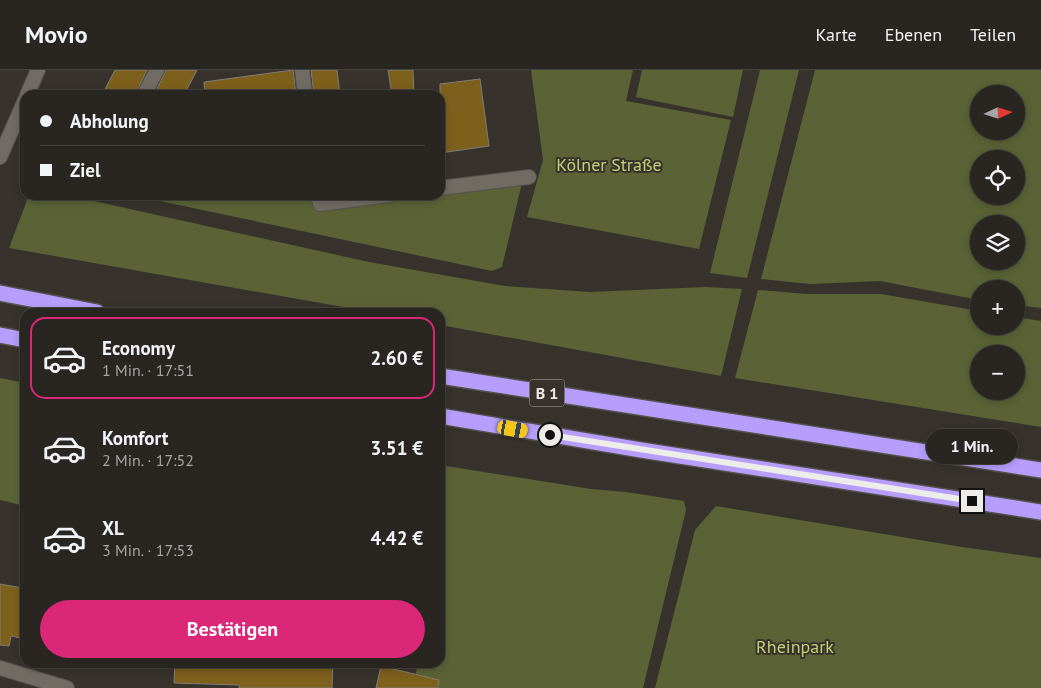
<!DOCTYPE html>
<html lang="de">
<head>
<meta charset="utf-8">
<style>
  :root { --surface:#292621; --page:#35322e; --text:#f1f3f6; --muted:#a5a5a5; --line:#45433f; --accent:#db2777 }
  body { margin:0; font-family:"PT Sans",sans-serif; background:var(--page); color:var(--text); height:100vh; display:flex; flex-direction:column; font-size:19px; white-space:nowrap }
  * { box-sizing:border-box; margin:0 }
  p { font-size:16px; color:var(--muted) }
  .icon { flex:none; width:28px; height:28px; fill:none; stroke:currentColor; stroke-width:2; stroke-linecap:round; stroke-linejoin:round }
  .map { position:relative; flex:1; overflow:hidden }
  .details { position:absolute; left:20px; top:238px; width:425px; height:360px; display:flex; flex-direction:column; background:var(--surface); border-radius:15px; box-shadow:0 2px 8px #0003,0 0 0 1px var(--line) }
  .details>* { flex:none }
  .banner { position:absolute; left:20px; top:20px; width:425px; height:110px; border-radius:15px; box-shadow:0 2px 8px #0003,0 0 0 1px var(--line); display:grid; align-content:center; height:110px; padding:0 20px; background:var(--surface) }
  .needle { width:32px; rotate:86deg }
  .fabs { position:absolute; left:970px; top:15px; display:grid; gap:10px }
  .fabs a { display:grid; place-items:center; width:55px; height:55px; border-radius:50%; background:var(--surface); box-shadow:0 2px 8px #0003,0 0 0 1px var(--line); font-size:25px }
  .end { position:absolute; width:22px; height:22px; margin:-11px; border:6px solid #eeece8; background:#111; box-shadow:0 0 0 2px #111 }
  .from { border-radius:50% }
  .bubble { position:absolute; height:35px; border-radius:18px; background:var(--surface); box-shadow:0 2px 8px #0003,0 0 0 1px var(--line); font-size:16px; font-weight:700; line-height:35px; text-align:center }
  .car { position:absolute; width:15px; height:30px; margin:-15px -8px; border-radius:6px; box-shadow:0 0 4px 1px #0007; background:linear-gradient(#f5c518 24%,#345 0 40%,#f5c518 0 76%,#345 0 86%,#f5c518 0) }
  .banner b { display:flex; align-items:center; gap:18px; height:48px; font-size:19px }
  .banner b+b { border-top:1px solid var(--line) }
  .banner i { width:12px; height:12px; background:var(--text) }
  ul { padding:9px 0 0; list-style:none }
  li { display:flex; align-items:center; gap:15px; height:82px; margin:0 10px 8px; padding:0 10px; border:2px solid transparent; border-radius:15px }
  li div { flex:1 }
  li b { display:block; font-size:19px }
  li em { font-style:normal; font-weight:700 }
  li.active { border-color:var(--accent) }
  li>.icon { width:45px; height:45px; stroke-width:1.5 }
  .primary-button { display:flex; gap:10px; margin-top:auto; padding:10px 20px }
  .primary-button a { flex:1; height:58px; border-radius:30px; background:var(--accent); color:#fff; font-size:20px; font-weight:700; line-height:58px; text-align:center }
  header { display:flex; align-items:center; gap:30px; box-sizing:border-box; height:70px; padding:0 25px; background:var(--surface); border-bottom:1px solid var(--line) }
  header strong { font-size:24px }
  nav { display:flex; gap:28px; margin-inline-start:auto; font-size:18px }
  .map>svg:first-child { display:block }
  .green { fill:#5a6236; fill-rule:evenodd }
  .building { fill:#7e601d; stroke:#827e76 }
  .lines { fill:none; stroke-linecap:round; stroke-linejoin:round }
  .service-casing { stroke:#54514c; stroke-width:16 }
  .minor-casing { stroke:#54514c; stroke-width:16 }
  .secondary-casing { stroke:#54514c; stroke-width:16 }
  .motorway-casing { stroke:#54514c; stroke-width:18 }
  .service { stroke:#706c64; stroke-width:14 }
  .minor { stroke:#706c64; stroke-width:14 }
  .secondary { stroke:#706c64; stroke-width:14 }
  .motorway { stroke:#b79efd; stroke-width:15 }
  .route { stroke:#eeece8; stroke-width:6 }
  .labels { text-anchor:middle; stroke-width:4; stroke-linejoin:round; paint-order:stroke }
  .shield { fill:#37332c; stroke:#b7b4b0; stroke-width:1 }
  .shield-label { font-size:16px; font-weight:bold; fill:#eeece8 }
  .park-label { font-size:18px; fill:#c3d374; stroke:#37332c }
</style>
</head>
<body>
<header>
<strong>Movio</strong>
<nav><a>Karte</a><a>Ebenen</a><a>Teilen</a></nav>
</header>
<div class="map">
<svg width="1041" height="618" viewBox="0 0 1041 618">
  <rect width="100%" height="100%" fill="#37332c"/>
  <!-- green -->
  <path class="green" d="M 531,0 L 633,0 L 626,31 L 731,50 L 699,179 L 527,147 L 543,90 Z
    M 642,0 L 743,0 L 733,47 L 636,27 Z
    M 760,0 L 799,0 L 747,208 L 710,203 Z
    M 815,0 L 1041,0 L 1041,238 L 1016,235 L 1016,219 L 979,219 L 979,230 L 880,211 L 810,214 L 761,209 ZM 979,24 L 1016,24 L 1016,61 L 979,61 ZM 979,89 L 1016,89 L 1016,126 L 979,126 ZM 979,154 L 1016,154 L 1016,191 L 979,191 Z
    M 525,100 L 502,197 L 492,201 L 131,125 L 309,125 L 325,130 L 355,125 L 440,125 L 440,112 Z
    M 29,125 L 67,125 L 369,192 L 505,216 L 590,222 L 706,217 L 742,219 L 721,306 L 440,255 L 440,242 L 371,242 L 9,178 Z
    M 758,220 L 806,224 L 881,224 L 979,241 L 979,256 L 1016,256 L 1016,247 L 1041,251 L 1041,357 L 735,308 ZM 979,284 L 1016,284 L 1016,321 L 979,321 Z
    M 0,308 L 25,313 L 25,436 L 0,430 Z
    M 440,395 L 591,419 L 626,422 L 684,431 L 686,440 L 643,618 L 413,618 L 418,593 L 440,592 Z
    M 716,436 L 962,477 L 1041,488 L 1041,618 L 655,618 L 695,460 Z"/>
  <!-- building -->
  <path class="building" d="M 115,0 L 147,0 L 135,25 L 102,25 Z
    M 166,0 L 197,0 L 184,25 L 154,25 Z
    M 293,0 L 296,25 L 205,25 L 204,12 Z
    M 311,0 L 337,0 L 340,25 L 314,25 Z
    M 388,0 L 413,0 L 414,25 L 392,25 Z
    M 480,9 L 489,76 L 440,83 L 440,14 Z
    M 0,514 L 22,518 L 19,531 L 25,531 L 25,569 L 11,566 L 9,576 L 0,575 Z
    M 175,592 L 333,592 L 332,618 L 239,618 L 239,615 L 174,613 Z
    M 381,596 L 439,610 L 438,618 L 376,618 Z"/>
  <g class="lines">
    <defs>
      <path id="service" d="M 302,0 L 305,25
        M 144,25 L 157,0
        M 440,118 L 529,107
        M 318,125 L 320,134 L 389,125"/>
      <path id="minor" d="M 0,598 L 67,618"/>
      <path id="secondary" d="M 27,25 L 38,0
        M 0,87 L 25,30"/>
      <path id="motorway" d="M 0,223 L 97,242
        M 0,265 L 25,270
        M 440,306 L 1041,400
        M 440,346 L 641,380 L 1041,442"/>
    </defs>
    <!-- service casing -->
    <use href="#service" class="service-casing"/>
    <!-- minor casing -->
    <use href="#minor" class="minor-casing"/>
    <!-- secondary casing -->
    <use href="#secondary" class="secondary-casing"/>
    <!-- motorway casing -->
    <use href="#motorway" class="motorway-casing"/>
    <!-- service -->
    <use href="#service" class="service"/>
    <!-- minor -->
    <use href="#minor" class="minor"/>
    <!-- secondary -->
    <use href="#secondary" class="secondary"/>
    <!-- motorway -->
    <use href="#motorway" class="motorway"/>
  </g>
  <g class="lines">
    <!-- route -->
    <path class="route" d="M 550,365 L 972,431"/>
  </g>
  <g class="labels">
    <!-- shield labels -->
    <rect class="shield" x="529.5" y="309.5" width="35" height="27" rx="4"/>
    <g class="shield-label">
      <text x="547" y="329">B 1</text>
    </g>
    <!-- park labels -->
    <g class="park-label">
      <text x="609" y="101">Kölner Straße</text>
      <text x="795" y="583">Rheinpark</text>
    </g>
  </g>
</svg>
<div class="fabs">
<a><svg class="needle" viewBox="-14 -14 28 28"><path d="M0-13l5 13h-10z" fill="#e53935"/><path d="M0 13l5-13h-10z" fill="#a5a5a5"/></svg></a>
<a><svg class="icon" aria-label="locate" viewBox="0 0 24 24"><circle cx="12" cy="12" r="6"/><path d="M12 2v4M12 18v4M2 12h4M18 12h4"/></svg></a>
<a><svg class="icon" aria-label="layers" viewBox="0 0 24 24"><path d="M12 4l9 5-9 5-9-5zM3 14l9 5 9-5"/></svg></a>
<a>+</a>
<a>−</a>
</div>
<i class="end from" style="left:550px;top:365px"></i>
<i class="end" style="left:972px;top:431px"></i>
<div class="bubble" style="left:926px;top:359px;width:92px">1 Min.</div>
<i class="car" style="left:513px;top:359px;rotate:100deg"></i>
<div class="banner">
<b><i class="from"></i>Abholung</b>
<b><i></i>Ziel</b>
</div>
<section class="details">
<ul>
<li class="active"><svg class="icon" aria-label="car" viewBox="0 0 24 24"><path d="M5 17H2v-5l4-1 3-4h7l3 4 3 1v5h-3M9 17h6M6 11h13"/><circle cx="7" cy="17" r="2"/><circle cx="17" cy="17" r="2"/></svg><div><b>Economy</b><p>1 Min. · 17:51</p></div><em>2.60 €</em></li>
<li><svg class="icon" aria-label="car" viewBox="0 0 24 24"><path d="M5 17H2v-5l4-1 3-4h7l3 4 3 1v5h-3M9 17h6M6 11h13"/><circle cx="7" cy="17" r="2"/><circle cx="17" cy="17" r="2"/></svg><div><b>Komfort</b><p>2 Min. · 17:52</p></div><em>3.51 €</em></li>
<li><svg class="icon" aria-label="car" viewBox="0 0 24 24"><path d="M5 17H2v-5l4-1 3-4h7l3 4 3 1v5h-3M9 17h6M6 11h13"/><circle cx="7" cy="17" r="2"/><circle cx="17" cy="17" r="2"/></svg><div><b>XL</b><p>3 Min. · 17:53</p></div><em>4.42 €</em></li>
</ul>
<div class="primary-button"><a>Bestätigen</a></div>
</section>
</div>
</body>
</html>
